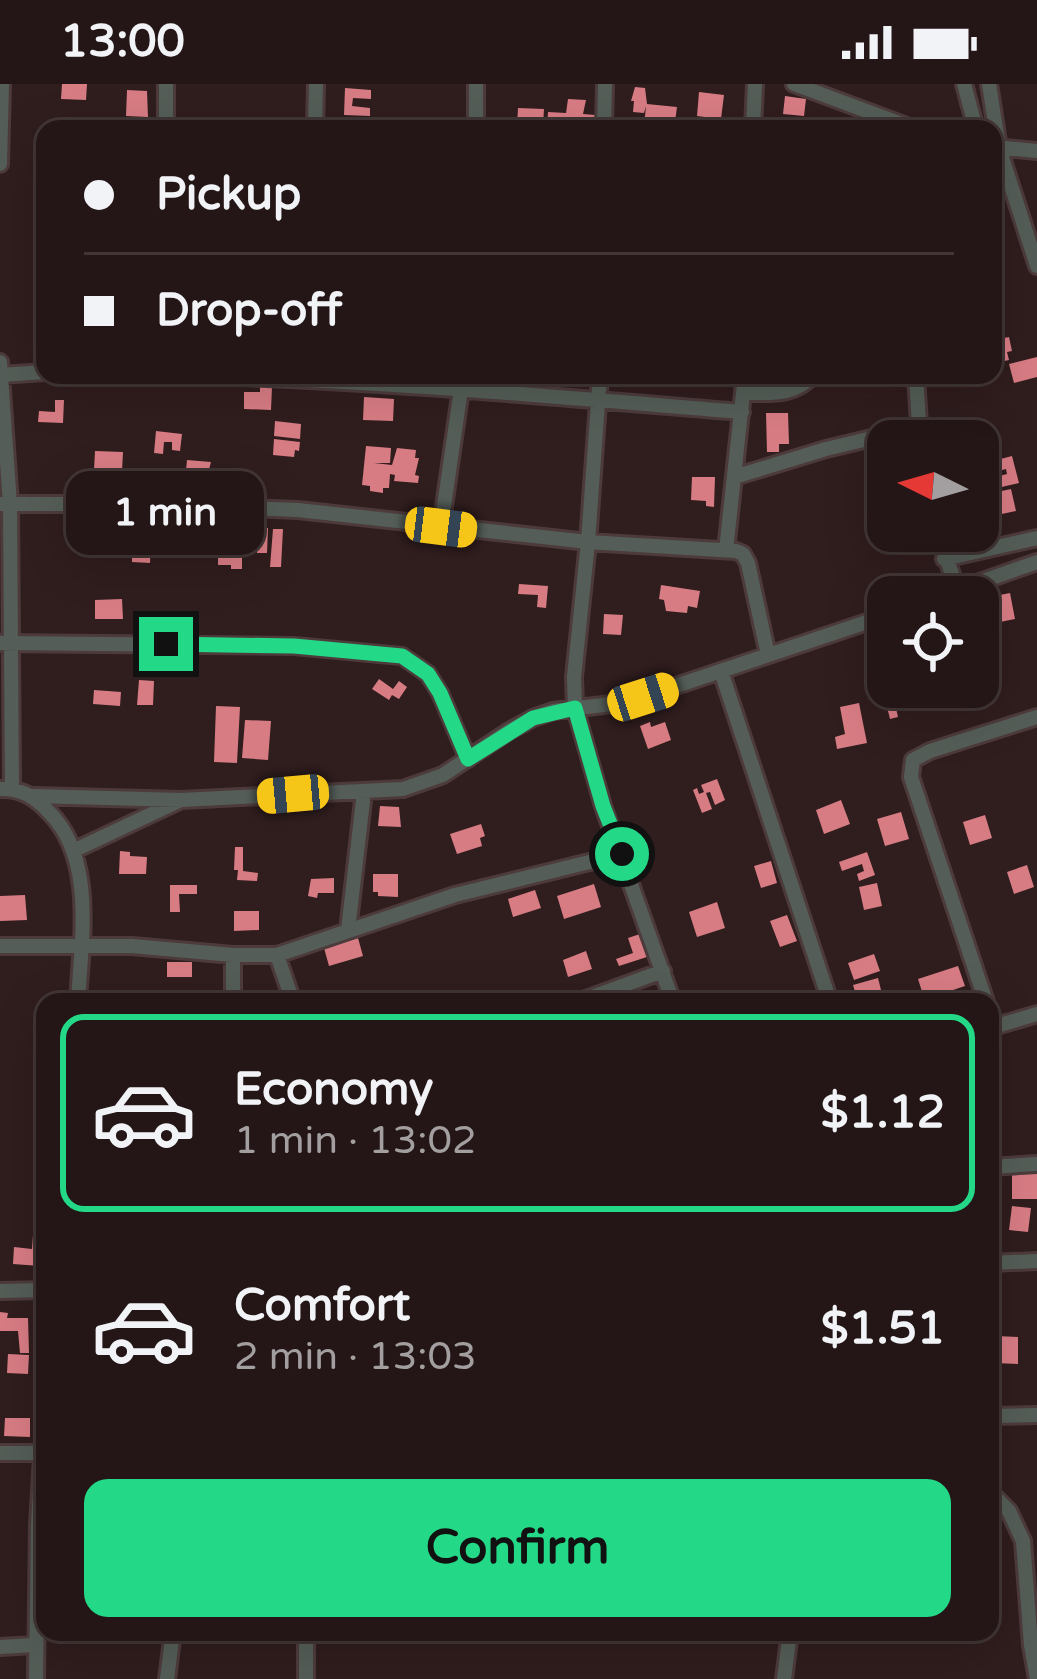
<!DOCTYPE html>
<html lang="en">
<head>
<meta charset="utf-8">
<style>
  :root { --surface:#241616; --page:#302323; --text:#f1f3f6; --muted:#a39fa1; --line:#413535; --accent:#23d886 }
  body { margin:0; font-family:"Varela Round",sans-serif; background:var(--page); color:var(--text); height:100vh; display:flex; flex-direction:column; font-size:45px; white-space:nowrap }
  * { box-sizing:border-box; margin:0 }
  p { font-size:39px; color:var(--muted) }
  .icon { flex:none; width:66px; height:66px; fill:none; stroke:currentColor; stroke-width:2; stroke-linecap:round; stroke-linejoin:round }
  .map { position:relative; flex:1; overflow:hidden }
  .sheet { position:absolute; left:36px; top:909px; width:963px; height:648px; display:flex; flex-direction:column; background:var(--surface); border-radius:24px; box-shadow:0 12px 48px #0002,0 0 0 3px var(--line) }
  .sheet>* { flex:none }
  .top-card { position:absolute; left:36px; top:36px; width:966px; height:264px; border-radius:24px; box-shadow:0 12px 48px #0002,0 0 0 3px var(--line); display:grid; align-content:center; height:264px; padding:0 48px; background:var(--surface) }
  .needle { width:78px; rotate:275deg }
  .fabs { position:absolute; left:867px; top:336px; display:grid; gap:24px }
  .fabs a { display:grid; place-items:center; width:132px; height:132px; border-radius:24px; background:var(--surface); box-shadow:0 12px 48px #0002,0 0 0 3px var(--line); font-size:60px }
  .end { position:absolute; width:54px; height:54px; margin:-27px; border:15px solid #23d886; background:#111; box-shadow:0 0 0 6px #111 }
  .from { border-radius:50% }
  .bubble { position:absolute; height:84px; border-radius:24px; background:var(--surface); box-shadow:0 12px 48px #0002,0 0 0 3px var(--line); font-size:39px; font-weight:700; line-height:84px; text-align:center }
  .car { position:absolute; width:36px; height:72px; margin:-36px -18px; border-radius:15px; box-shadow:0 0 9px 3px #0007; background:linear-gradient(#f5c518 24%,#345 0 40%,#f5c518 0 76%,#345 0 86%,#f5c518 0) }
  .top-card b { display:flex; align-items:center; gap:42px; height:114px; font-size:45px }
  .top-card b+b { border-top:3px solid var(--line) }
  .top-card i { width:30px; height:30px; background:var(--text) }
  ul { padding:21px 0 0; list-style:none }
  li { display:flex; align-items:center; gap:36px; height:198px; margin:0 24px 18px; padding:0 24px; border:6px solid transparent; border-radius:24px }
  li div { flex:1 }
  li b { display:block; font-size:45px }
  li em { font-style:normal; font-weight:700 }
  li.selected { border-color:var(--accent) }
  li>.icon { width:108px; height:108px; stroke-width:1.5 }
  .cta { display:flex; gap:24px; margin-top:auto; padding:24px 48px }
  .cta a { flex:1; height:138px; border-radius:24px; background:var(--accent); color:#111; font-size:48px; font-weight:700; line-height:138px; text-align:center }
  .status { display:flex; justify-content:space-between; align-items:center; height:84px; padding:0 60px; background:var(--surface); direction:ltr }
  .status svg { height:33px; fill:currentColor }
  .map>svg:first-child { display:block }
  .building { fill:#d87c84 }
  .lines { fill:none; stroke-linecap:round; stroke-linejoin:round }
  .minor-casing { stroke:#4d3b3c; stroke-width:20 }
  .minor { stroke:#545d57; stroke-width:14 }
  .route { stroke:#23d886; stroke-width:15 }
</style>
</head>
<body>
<div class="status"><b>13:00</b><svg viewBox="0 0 49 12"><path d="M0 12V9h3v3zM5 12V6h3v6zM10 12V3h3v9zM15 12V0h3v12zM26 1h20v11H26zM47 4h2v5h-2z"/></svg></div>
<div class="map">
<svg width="1037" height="1595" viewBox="0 0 1037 1595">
  <rect width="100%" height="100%" fill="#301d1e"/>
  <!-- building -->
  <path class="building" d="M 62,0 L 87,0 L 86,16 L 61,15 Z
    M 635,3 L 645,4 L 647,20 L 677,23 L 674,45 L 644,42 L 646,22 L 644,29 L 633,28 L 634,17 L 631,17 Z
    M 345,4 L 371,6 L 371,15 L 353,14 L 352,22 L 370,24 L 370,32 L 344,31 Z
    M 127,6 L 147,7 L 148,33 L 126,32 Z
    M 699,8 L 724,11 L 721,35 L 697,32 Z
    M 785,12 L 806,15 L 804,32 L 783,30 Z
    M 568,15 L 586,16 L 583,30 L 595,31 L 594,45 L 547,45 L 548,28 L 566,29 Z
    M 518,24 L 544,25 L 543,42 L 517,41 Z
    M 1003,248 L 1004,254 L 1009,253 L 1012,267 L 1007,268 L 1009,276 L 1000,278 L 998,270 L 993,271 L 994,250 Z
    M 1037,273 L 1037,293 L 1014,299 L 1009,280 Z
    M 260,303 L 272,303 L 271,326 L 244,325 L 244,308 L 260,308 Z
    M 364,313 L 394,315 L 393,337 L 363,336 Z
    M 55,316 L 64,316 L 63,339 L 38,338 L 39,327 L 55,328 Z
    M 766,329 L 788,329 L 789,360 L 779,360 L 779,368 L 767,368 Z
    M 275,337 L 301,340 L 300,355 L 274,352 Z
    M 156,347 L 182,350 L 180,367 L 172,366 L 172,358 L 164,358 L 163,370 L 154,369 Z
    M 274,355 L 300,358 L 299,367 L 295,366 L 294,373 L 273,371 Z
    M 366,362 L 391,364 L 390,379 L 374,379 L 392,381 L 397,364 L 416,366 L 415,374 L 419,374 L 415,391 L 419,392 L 418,399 L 394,397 L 395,391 L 390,390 L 389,404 L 383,404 L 383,409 L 370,407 L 370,402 L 362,401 Z
    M 95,367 L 123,368 L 122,387 L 94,386 Z
    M 1012,372 L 1019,399 L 984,407 L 981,397 L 1007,390 L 1006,385 L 978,392 L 978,381 Z
    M 888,373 L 888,422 L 877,425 L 864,380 Z
    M 187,376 L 211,378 L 207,393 L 197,392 L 196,398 L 185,397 Z
    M 692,393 L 715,393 L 714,423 L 706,422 L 706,417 L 691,416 Z
    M 1011,405 L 1016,427 L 992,432 L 989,419 L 978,422 L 978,412 Z
    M 130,440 L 142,441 L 142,454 L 151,454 L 150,479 L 132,478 L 132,466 L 140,466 L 140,459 L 130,459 Z
    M 242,443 L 268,444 L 267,469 L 257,469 L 257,464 L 242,463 L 242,485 L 231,485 L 231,481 L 218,481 L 218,447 L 242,447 Z
    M 273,445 L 283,445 L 281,483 L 270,483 Z
    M 519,500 L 548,502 L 546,524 L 537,523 L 538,511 L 518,510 Z
    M 661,501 L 700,507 L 697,524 L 688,522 L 687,529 L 666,527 L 664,516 L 659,515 Z
    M 1010,509 L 1015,535 L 990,540 L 985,514 Z
    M 122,515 L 123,535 L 95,535 L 95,516 Z
    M 604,530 L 623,531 L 621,551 L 603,550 Z
    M 379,595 L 393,605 L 399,597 L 407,603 L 399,615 L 392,611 L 389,616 L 372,605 Z
    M 139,596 L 154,597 L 153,621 L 137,621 Z
    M 898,603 L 907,603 L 909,611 L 894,615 L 898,633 L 890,635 L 883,607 Z
    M 94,606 L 121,608 L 120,622 L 93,620 Z
    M 859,619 L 867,659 L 837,665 L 835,653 L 845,650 L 840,623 Z
    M 216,622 L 240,623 L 237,679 L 214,678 Z
    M 245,636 L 271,637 L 268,676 L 242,674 Z
    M 650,638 L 651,643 L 665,638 L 671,656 L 648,665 L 640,642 Z
    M 717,695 L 725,716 L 715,721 L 710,708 L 706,709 L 712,725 L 702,729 L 693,706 L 697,704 L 699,710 L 704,708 L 701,701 Z
    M 841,716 L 850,740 L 824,750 L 816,726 Z
    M 380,722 L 399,723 L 401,743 L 378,742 Z
    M 901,728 L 909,755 L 885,762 L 877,735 Z
    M 985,731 L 992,754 L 970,761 L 963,738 Z
    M 481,740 L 485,752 L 480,754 L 482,762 L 457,770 L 450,750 Z
    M 235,763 L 243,763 L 243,787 L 258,789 L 257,797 L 237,796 L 238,786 L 234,786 Z
    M 120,767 L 130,768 L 130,772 L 147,773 L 146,790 L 119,790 Z
    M 867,768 L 875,791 L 859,797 L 857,790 L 864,787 L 862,780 L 842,787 L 839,778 Z
    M 771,777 L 777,799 L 761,804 L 754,782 Z
    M 1027,781 L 1034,803 L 1014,810 L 1007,788 Z
    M 373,790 L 398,790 L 398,813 L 378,812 L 378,808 L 373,808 Z
    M 334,794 L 334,809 L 318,809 L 317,814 L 308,812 L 311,795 Z
    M 877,799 L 882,822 L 864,826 L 859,803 Z
    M 594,800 L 601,823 L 564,835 L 557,812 Z
    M 170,801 L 197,801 L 197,810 L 179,810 L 180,828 L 170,828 Z
    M 535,806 L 541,824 L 513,833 L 508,815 Z
    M 25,811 L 27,836 L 0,837 L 0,812 Z
    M 717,818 L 725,844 L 697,853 L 689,828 Z
    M 234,827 L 259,827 L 259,846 L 234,847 Z
    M 787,831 L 797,857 L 780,863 L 770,837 Z
    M 643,849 L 650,872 L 619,882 L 616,875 L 633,869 L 628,854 Z
    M 358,854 L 363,872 L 329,882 L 324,864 Z
    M 586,867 L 592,885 L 568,893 L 563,876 Z
    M 874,870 L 880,887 L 854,896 L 848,879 Z
    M 167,878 L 192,878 L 192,893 L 167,893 Z
    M 958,882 L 965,902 L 953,906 L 956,917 L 939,918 L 937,913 L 925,917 L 918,895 Z
    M 878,894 L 882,910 L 865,915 L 866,918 L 858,918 L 853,901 Z
    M 1012,1089 L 1037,1089 L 1037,1115 L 1012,1115 Z
    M 1012,1122 L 1031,1124 L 1028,1148 L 1009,1146 Z
    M 33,1151 L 42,1152 L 40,1182 L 13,1180 L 14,1163 L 32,1165 Z
    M 0,1228 L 8,1229 L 7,1234 L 28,1234 L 29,1269 L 20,1269 L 18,1247 L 0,1247 Z
    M 996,1252 L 1018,1253 L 1018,1280 L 995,1279 Z
    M 8,1270 L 29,1271 L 28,1290 L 7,1289 Z
    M 5,1334 L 30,1334 L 30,1353 L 4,1352 Z"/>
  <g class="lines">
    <defs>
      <path id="minor" d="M 476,0 L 476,45
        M 794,0 L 915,45
        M 964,0 L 976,45
        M 989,0 L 999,64 L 1037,182
        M 166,45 L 166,0
        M 315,45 L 316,0
        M 604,45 L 605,0
        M 753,45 L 755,0
        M 994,63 L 1037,67
        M 0,80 L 2,0
        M 0,278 L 10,421 L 12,705
        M 0,291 L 45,288
        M 185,291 C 371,296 557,313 742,328
        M 600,291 L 588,458 L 574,593 L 575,624 L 603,722 L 673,918
        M 916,291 L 920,357
        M 745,309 C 771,309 795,312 813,291
        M 734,393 L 826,365 L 918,343
        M 0,420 L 148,420 L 298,426 L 588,458 L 736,467 L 743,470 L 748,479 L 768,571
        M 441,443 L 463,291
        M 938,447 L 957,506
        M 726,466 L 745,291
        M 944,475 L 1037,454
        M 938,513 L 1037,478
        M 0,559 L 294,562 L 402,572 L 428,590 L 440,609 L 468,675
        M 721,587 L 830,918
        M 0,705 C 21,704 35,713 49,728 C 96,775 81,857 78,918
        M 34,712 L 181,716 L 403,705 L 443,691 L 509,647 L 533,634 L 553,627 L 620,619 L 643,613 L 888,531
        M 75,766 L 179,717
        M 348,846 L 364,708
        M 0,862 L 132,862 L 233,871 L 277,871 L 455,811 L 622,770
        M 277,871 L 293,918
        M 233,918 L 233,871
        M 578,918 L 663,887
        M 986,918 L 911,693 L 913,676 L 930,667 L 1037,633
        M 990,944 L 1037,930
        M 990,1083 L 1037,1080
        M 990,1179 L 1037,1177
        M 0,1207 L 45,1206
        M 990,1332 L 1037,1331
        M 0,1369 L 45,1369
        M 990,1408 L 1009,1427 L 1023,1457 L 1031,1561 L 1037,1595
        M 0,1563 L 34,1561
        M 36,1595 L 38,1441 L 45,1323
        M 167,1595 L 173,1548
        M 306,1595 L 306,1548
        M 784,1595 L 790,1548"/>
    </defs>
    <!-- minor casing -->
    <use href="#minor" class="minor-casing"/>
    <!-- minor -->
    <use href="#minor" class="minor"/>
  </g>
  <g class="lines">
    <!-- route -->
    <path class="route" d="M 166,560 L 294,562 L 402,572 L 428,590 L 440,609 L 468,675 L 533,634 L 575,624 L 603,722 L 622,770"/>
  </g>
</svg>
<div class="fabs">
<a><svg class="needle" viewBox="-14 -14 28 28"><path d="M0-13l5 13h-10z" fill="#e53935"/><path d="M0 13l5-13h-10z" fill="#a39fa1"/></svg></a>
<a><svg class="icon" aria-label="locate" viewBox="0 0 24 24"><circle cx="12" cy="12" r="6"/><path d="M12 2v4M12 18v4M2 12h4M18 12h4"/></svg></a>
</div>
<i class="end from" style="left:622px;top:770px"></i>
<i class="end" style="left:166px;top:560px"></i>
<div class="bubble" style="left:66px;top:387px;width:198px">1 min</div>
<i class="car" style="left:441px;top:443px;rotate:97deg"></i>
<i class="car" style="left:643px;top:613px;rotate:72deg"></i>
<i class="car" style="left:293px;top:710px;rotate:265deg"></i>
<div class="top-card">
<b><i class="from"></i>Pickup</b>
<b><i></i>Drop-off</b>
</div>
<section class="sheet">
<ul>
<li class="selected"><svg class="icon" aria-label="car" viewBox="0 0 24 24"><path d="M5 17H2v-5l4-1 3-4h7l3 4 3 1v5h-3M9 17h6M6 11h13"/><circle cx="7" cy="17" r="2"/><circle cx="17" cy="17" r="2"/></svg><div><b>Economy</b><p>1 min · 13:02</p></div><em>$1.12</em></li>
<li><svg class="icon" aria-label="car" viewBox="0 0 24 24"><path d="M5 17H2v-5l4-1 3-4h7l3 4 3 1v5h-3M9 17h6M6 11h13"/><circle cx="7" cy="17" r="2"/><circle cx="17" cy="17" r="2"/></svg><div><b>Comfort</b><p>2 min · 13:03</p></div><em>$1.51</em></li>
</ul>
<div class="cta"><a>Confirm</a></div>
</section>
</div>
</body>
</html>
